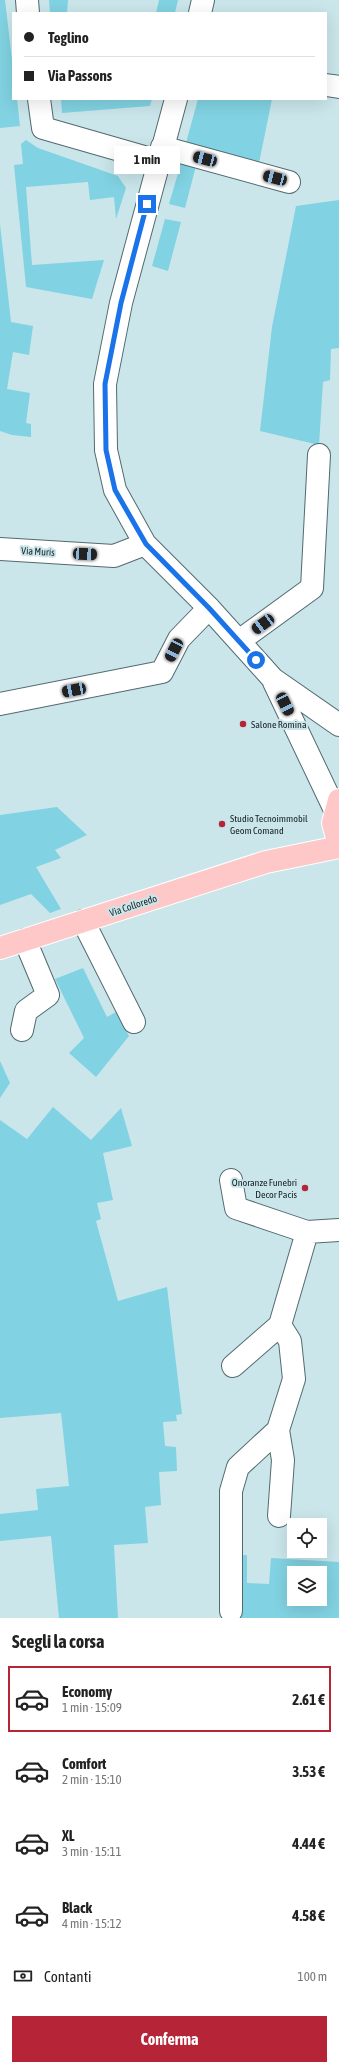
<!DOCTYPE html>
<html lang="it">
<head>
<meta charset="utf-8">
<style>
  :root { --surface:#fff; --page:#f6f6f6; --text:#222; --muted:#767676; --line:#e0e0e0; --accent:#b62438 }
  body { margin:0; font-family:"Asap Condensed",sans-serif; background:var(--page); color:var(--text); height:100vh; display:flex; flex-direction:column; font-size:15px; white-space:nowrap }
  * { box-sizing:border-box; margin:0 }
  p { font-size:13px; color:var(--muted) }
  .icon { flex:none; width:22px; height:22px; fill:none; stroke:currentColor; stroke-width:2; stroke-linecap:round; stroke-linejoin:round }
  .map { position:relative; height:1618px; overflow:hidden }
  .sheet { display:flex; flex-direction:column; background:var(--surface); flex:1 }
  .sheet>* { flex:none }
  .banner { position:absolute; left:12px; top:12px; width:315px; height:88px; border-radius:0px; box-shadow:0 4px 16px #0002; display:grid; align-content:center; height:88px; padding:0 12px; background:var(--surface) }
  .controls { position:absolute; left:287px; top:1518px; display:grid; gap:8px }
  .controls a { display:grid; place-items:center; width:40px; height:40px; border-radius:0px; background:var(--surface); box-shadow:0 4px 16px #0002; font-size:20px }
  .end { position:absolute; width:18px; height:18px; margin:-9px; border:5px solid #1a73e8; background:#fff; box-shadow:0 0 0 2px #fff }
  .from { border-radius:50% }
  .bubble { position:absolute; height:28px; border-radius:0px; background:var(--surface); box-shadow:0 4px 16px #0002; font-size:13px; font-weight:700; line-height:28px; text-align:center }
  .car { position:absolute; width:12px; height:24px; margin:-12px -6px; border-radius:5px; box-shadow:0 0 3px 1px #0007; background:linear-gradient(#222 24%,#8ab4d8 0 40%,#222 0 76%,#8ab4d8 0 86%,#222 0) }
  .banner b { display:flex; align-items:center; gap:14px; height:38px; font-size:15px }
  .banner b+b { border-top:1px solid var(--line) }
  .banner i { width:10px; height:10px; background:var(--text) }
  ul { padding:0; list-style:none }
  li { display:flex; align-items:center; gap:12px; height:66px; margin:0 8px 6px; padding:0 4px; border:2px solid transparent; border-radius:0px }
  li div { flex:1 }
  li b { display:block; font-size:15px }
  li em { font-style:normal; font-weight:700 }
  li.active { border-color:var(--accent) }
  li>.icon { width:36px; height:36px; stroke-width:1.5 }
  h2 { padding:0 12px; font-size:18px; line-height:48px }
  .pay { display:flex; align-items:center; gap:10px; height:44px; padding:0 12px; font-size:15px }
  .pay p { margin-inline-start:auto }
  .primary-button { display:flex; gap:8px; margin-top:auto; padding:8px 12px }
  .primary-button a { flex:1; height:46px; border-radius:0px; background:var(--accent); color:#fff; font-size:16px; font-weight:700; line-height:46px; text-align:center }
  .map>svg:first-child { display:block }
  .green { fill:#81d2e2; fill-rule:evenodd }
  .lines { fill:none; stroke-linecap:round; stroke-linejoin:round }
  .minor-casing { stroke:#526a6f; stroke-width:24 }
  .major-casing { stroke:#fff; stroke-width:24 }
  .minor { stroke:#fff; stroke-width:22 }
  .major { stroke:#fec8c8; stroke-width:22 }
  .route { stroke:#1a73e8; stroke-width:5 }
  .poi-dot { fill:#b62438; stroke:#cae6eb; stroke-width:1.5 }
  .labels { text-anchor:middle; stroke-width:4; stroke-linejoin:round; paint-order:stroke }
  .street-label { font-size:10px; fill:#172123; stroke:#cae6eb }
  .poi-label { font-size:10px; fill:#172123; stroke:#cae6eb; text-anchor:start }
</style>
</head>
<body>
<div class="map">
<svg width="339" height="1618" viewBox="0 0 339 1618">
  <rect width="100%" height="100%" fill="#cae6eb"/>
  <!-- green -->
  <path class="green" d="M 0,0 L 5,0 L 13,68 L 13,99 L 17,99 L 20,126 L 0,128 Z
    M 49,0 L 68,0 L 67,13 L 50,13 Z
    M 159,0 L 178,0 L 175,13 L 156,13 Z
    M 61,99 L 152,99 L 150,106 L 62,113 Z
    M 198,99 L 272,99 L 259,163 L 186,143 Z
    M 26,140 L 38,148 L 118,176 L 126,188 L 116,219 L 114,197 L 90,200 L 88,182 L 26,187 L 32,265 L 104,260 L 92,299 L 26,287 L 14,165 L 23,164 L 21,144 Z
    M 181,163 L 196,166 L 185,208 L 169,204 Z
    M 339,200 L 339,348 L 331,349 L 330,380 L 323,382 L 319,445 L 260,431 L 272,327 L 296,206 Z
    M 165,219 L 181,222 L 168,271 L 152,266 Z
    M 0,224 L 11,322 L 33,326 L 29,355 L 13,352 L 7,389 L 30,393 L 26,423 L 31,424 L 31,437 L 12,435 L 0,431 Z
    M 57,807 L 87,835 L 55,850 L 61,858 L 36,867 L 61,909 L 50,913 L 31,894 L 0,905 L 0,815 Z
    M 83,968 L 107,1017 L 116,1012 L 129,1036 L 96,1077 L 69,1053 L 84,1038 L 55,979 Z
    M 0,1061 L 10,1083 L 0,1098 Z
    M 53,1107 L 91,1140 L 121,1108 L 132,1146 L 103,1153 L 113,1200 L 97,1203 L 101,1219 L 96,1221 L 118,1301 L 167,1287 L 182,1414 L 176,1415 L 177,1421 L 163,1422 L 165,1446 L 176,1447 L 177,1471 L 159,1472 L 161,1505 L 145,1507 L 148,1543 L 114,1545 L 118,1618 L 59,1618 L 51,1536 L 0,1541 L 0,1514 L 38,1510 L 36,1489 L 69,1486 L 61,1413 L 0,1418 L 0,1120 L 27,1139 Z
    M 239,1555 L 247,1555 L 247,1583 L 269,1584 L 271,1558 L 339,1562 L 339,1618 L 239,1618 ZM 294,1573 L 320,1573 L 320,1599 L 294,1599 Z"/>
  <g class="lines">
    <defs>
      <path id="minor" d="M 27,0 L 28,13
        M 200,13 L 203,0
        M 326,85 L 339,87
        M 39,99 L 43,128 L 158,161
        M 176,99 L 121,303 L 105,384 L 106,450 L 115,490 L 145,544 L 209,608 L 273,679 L 339,725
        M 162,147 L 289,182
        M 0,549 L 114,556 L 145,544
        M 239,641 L 312,588 L 319,455
        M 274,682 L 335,810
        M 0,704 L 162,672 L 179,639 L 209,608
        M 83,921 L 134,1022
        M 22,1030 L 26,1011 L 48,995 L 25,940
        M 231,1180 L 236,1208 L 307,1232
        M 233,1366 L 280,1325
        M 278,1430 L 283,1460 L 279,1516
        M 231,1611 L 231,1491 L 238,1467 L 278,1430 L 294,1379 L 290,1341 L 280,1325 L 307,1232 L 339,1230"/>
      <path id="major" d="M 339,800 L 333,823 L 339,845
        M 0,948 L 266,862 L 339,847"/>
    </defs>
    <!-- minor casing -->
    <use href="#minor" class="minor-casing"/>
    <!-- major casing -->
    <use href="#major" class="major-casing"/>
    <!-- minor -->
    <use href="#minor" class="minor"/>
    <!-- major -->
    <use href="#major" class="major"/>
  </g>
  <g class="lines">
    <!-- route -->
    <path class="route" d="M 147,204 L 121,303 L 105,384 L 106,450 L 115,490 L 146,544 L 209,608 L 256,660"/>
  </g>
  <!-- markers -->
  <g class="poi-dot">
    <circle cx="243" cy="724" r="4"/>
    <circle cx="222" cy="824" r="4"/>
    <circle cx="305" cy="1188" r="4"/>
  </g>
  <g class="labels">
    <!-- street labels -->
    <g class="street-label">
      <text transform="translate(38 551) rotate(3)" y="4">Via Muris</text>
      <text transform="translate(133 905) rotate(-18)" y="4">Via Colloredo</text>
    </g>
    <!-- poi labels -->
    <g class="poi-label">
      <text x="251" y="728">Salone Romina</text>
      <text x="230" y="822">Studio Tecnoimmobil<tspan x="230" dy="12">Geom Comand</tspan></text>
      <text x="297" y="1186" text-anchor="end">Onoranze Funebri<tspan x="297" dy="12">Decor Pacis</tspan></text>
    </g>
  </g>
</svg>
<div class="controls">
<a><svg class="icon" aria-label="locate" viewBox="0 0 24 24"><circle cx="12" cy="12" r="6"/><path d="M12 2v4M12 18v4M2 12h4M18 12h4"/></svg></a>
<a><svg class="icon" aria-label="layers" viewBox="0 0 24 24"><path d="M12 4l9 5-9 5-9-5zM3 14l9 5 9-5"/></svg></a>
</div>
<i class="end from" style="left:256px;top:660px"></i>
<i class="end" style="left:147px;top:204px"></i>
<div class="bubble" style="left:114px;top:146px;width:66px">1 min</div>
<i class="car" style="left:205px;top:159px;rotate:285deg"></i>
<i class="car" style="left:275px;top:178px;rotate:285deg"></i>
<i class="car" style="left:85px;top:554px;rotate:93deg"></i>
<i class="car" style="left:263px;top:624px;rotate:234deg"></i>
<i class="car" style="left:174px;top:650px;rotate:207deg"></i>
<i class="car" style="left:74px;top:690px;rotate:259deg"></i>
<i class="car" style="left:285px;top:704px;rotate:154deg"></i>
<div class="banner">
<b><i class="from"></i>Teglino</b>
<b><i></i>Via Passons</b>
</div>
</div>
<section class="sheet">
<h2>Scegli la corsa</h2>
<ul>
<li class="active"><svg class="icon" aria-label="car" viewBox="0 0 24 24"><path d="M5 17H2v-5l4-1 3-4h7l3 4 3 1v5h-3M9 17h6M6 11h13"/><circle cx="7" cy="17" r="2"/><circle cx="17" cy="17" r="2"/></svg><div><b>Economy</b><p>1 min · 15:09</p></div><em>2.61 €</em></li>
<li><svg class="icon" aria-label="car" viewBox="0 0 24 24"><path d="M5 17H2v-5l4-1 3-4h7l3 4 3 1v5h-3M9 17h6M6 11h13"/><circle cx="7" cy="17" r="2"/><circle cx="17" cy="17" r="2"/></svg><div><b>Comfort</b><p>2 min · 15:10</p></div><em>3.53 €</em></li>
<li><svg class="icon" aria-label="car" viewBox="0 0 24 24"><path d="M5 17H2v-5l4-1 3-4h7l3 4 3 1v5h-3M9 17h6M6 11h13"/><circle cx="7" cy="17" r="2"/><circle cx="17" cy="17" r="2"/></svg><div><b>XL</b><p>3 min · 15:11</p></div><em>4.44 €</em></li>
<li><svg class="icon" aria-label="car" viewBox="0 0 24 24"><path d="M5 17H2v-5l4-1 3-4h7l3 4 3 1v5h-3M9 17h6M6 11h13"/><circle cx="7" cy="17" r="2"/><circle cx="17" cy="17" r="2"/></svg><div><b>Black</b><p>4 min · 15:12</p></div><em>4.58 €</em></li>
</ul>
<div class="pay"><svg class="icon" aria-label="cash" viewBox="0 0 24 24"><path d="M3 7h18v10H3z"/><circle cx="12" cy="12" r="2"/></svg>Contanti<p>100 m</p></div>
<div class="primary-button"><a>Conferma</a></div>
</section>
</body>
</html>
